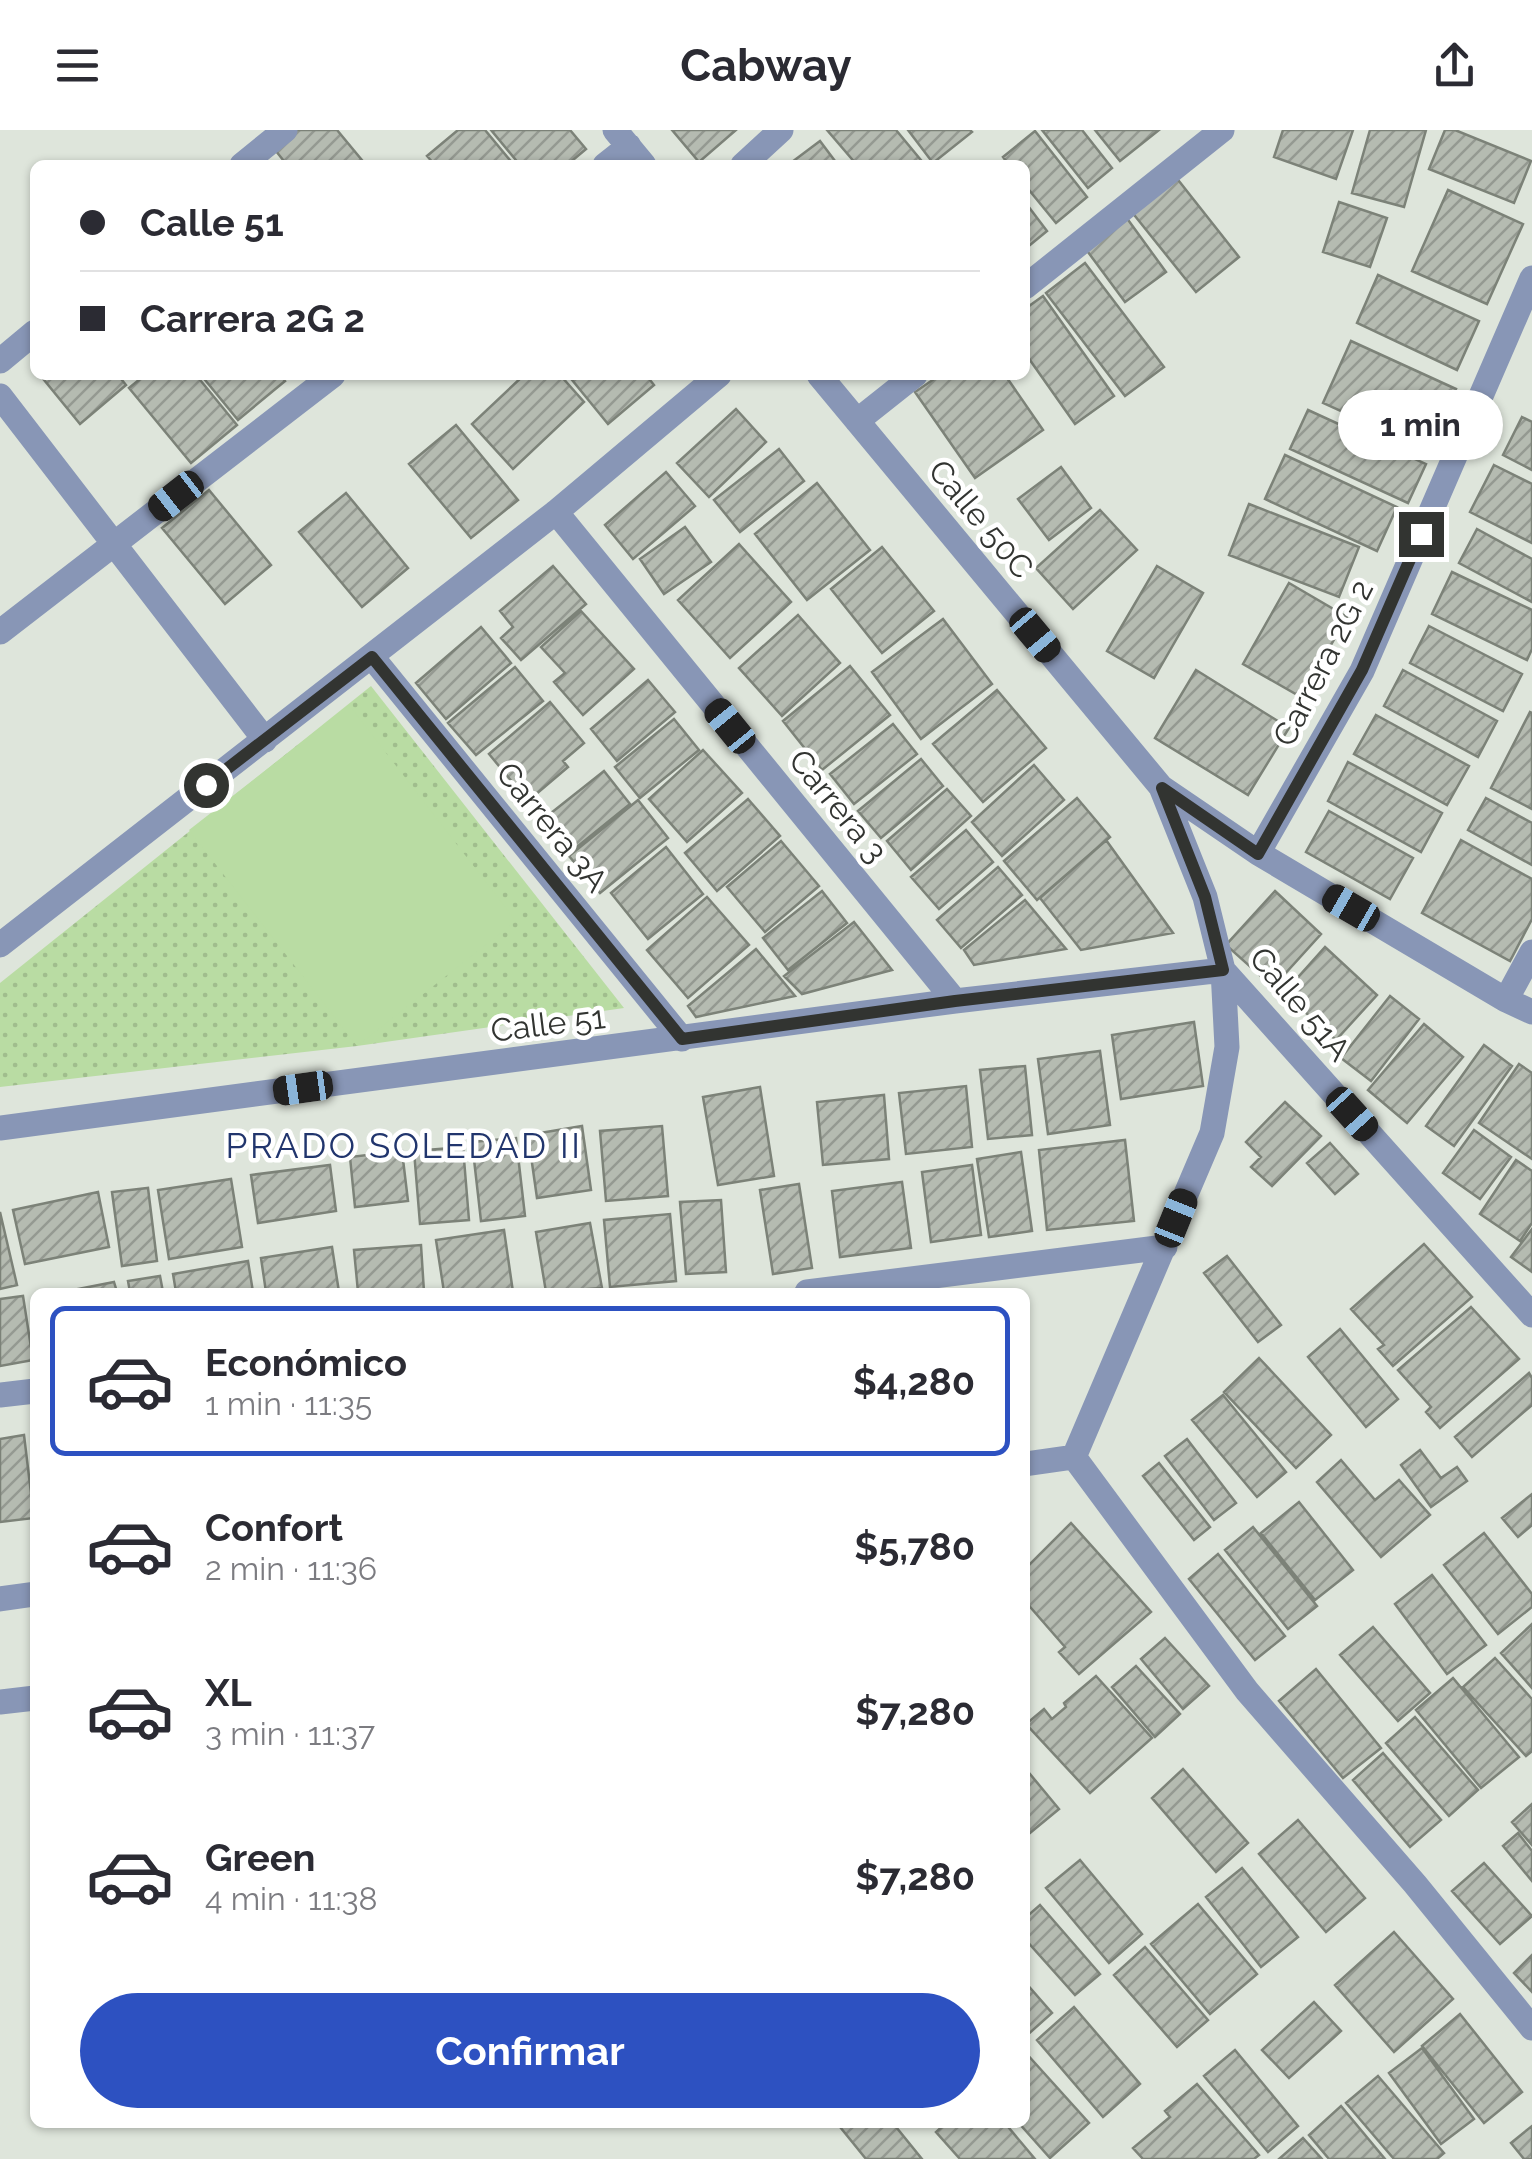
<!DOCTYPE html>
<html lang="es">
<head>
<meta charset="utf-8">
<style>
  :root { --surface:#fff; --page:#f7f7f7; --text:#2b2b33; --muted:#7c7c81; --line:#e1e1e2; --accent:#2d51c1 }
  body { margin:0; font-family:Raleway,sans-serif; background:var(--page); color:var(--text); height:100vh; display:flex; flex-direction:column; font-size:38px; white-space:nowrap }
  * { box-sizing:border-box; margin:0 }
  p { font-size:32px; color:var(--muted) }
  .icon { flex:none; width:55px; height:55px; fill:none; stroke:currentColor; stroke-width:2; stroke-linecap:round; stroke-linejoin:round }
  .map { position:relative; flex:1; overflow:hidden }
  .details { position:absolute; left:30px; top:1158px; width:1000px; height:840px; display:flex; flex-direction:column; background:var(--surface); border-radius:15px; box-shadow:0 2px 8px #0004 }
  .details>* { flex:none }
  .guide { position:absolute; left:30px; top:30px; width:1000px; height:220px; border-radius:15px; box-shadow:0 2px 8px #0004; display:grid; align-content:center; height:220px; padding:0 50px; background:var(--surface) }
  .end { position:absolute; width:45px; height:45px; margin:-22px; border:12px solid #323431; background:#fff; box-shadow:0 0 0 5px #fff }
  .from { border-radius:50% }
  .bubble { position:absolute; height:70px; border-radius:35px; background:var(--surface); box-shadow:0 2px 8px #0004; font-size:32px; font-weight:700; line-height:70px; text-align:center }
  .car { position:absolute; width:30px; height:60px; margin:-30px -15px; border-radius:12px; box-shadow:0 0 8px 2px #0007; background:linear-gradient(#222 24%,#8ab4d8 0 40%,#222 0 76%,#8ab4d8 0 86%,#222 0) }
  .guide b { display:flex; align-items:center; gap:35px; height:95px; font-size:38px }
  .guide b+b { border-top:2px solid var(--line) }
  .guide i { width:25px; height:25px; background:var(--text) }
  ul { padding:18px 0 0; list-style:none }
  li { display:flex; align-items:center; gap:30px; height:150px; margin:0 20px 15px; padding:0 30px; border:5px solid transparent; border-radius:15px }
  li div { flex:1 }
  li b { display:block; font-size:38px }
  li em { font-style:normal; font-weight:700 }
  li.current { border-color:var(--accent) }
  li>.icon { width:90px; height:90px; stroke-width:1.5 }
  .cta { display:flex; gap:20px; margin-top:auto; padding:20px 50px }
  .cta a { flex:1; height:115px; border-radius:60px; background:var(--accent); color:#fff; font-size:40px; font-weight:700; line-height:115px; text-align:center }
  header { display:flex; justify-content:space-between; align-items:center; height:130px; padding:0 50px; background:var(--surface); font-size:45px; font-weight:700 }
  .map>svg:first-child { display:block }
  .park { fill:url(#park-dots) }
  .pitch { fill:#b9dca3 }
  .building { fill:url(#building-hatch); stroke:#7c8278; stroke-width:2.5 }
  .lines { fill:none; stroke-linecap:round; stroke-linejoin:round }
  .street { stroke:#8896b6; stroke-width:25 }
  .route { stroke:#323431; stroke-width:12 }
  .labels { text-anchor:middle; stroke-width:9; stroke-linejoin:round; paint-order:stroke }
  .street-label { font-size:32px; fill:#323431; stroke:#fff }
  .neighbourhood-label { font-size:35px; letter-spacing:2.5px; fill:#21356d; stroke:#fff }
</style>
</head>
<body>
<header><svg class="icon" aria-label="menu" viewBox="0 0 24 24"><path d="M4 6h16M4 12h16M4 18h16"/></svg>Cabway<svg class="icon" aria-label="share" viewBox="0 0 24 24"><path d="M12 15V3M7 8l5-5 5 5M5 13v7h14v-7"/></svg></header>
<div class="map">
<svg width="1532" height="2029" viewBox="0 0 1532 2029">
  <defs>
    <pattern id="park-dots" width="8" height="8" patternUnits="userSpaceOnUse" patternTransform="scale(2.5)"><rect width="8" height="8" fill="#b9dca3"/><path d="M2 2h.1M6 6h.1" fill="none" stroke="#a0bd8d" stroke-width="1.8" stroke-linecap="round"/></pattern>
    <pattern id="building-hatch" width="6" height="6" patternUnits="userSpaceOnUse" patternTransform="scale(2.5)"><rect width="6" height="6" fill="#b5bbb1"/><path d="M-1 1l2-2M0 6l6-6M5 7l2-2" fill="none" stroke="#949991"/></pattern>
  </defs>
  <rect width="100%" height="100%" fill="#dee5db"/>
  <!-- park -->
  <path class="park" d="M 371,556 L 624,878 L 357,916 L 0,957 L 0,853 Z"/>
  <!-- pitch -->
  <path class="pitch" d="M 349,575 L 516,791 L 357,916 L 189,700 Z"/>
  <!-- building -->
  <path class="building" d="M 291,0 L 337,0 L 366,35 L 287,35 L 272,16 Z
    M 458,0 L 485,0 L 514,35 L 435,35 L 427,26 Z
    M 491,0 L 570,0 L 586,19 L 567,35 L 520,35 Z
    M 672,0 L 736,0 L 699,32 Z
    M 827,0 L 896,0 L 925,35 L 857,35 Z
    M 908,0 L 970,0 L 972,2 L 933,33 Z
    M 1042,0 L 1082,0 L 1112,38 L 1088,58 Z
    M 1095,0 L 1159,0 L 1120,31 Z
    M 1283,0 L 1353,0 L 1336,49 L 1274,27 Z
    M 1370,0 L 1426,0 L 1404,77 L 1352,63 Z
    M 1445,0 L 1455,0 L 1531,31 L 1514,73 L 1429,39 Z
    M 1035,1 L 1087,67 L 1056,93 L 1025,55 L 1025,35 L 1009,35 L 1003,27 Z
    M 820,11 L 838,35 L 788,35 Z
    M 1175,46 L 1239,127 L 1196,162 L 1131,81 Z
    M 1448,60 L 1523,94 L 1487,174 L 1412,141 Z
    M 1025,72 L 1047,101 L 1025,119 Z
    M 1339,72 L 1387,88 L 1370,137 L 1323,122 Z
    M 1126,87 L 1166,142 L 1125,172 L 1085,118 Z
    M 1085,133 L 1164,237 L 1125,266 L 1046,163 Z
    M 1378,145 L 1479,191 L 1457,240 L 1357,193 Z
    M 1043,166 L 1114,266 L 1075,294 L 1025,223 L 1025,179 Z
    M 1351,211 L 1456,259 L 1429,321 L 1323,273 Z
    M 40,245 L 118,245 L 126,255 L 80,294 Z
    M 145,245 L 196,245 L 237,295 L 191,333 L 129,258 Z
    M 201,245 L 280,245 L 285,251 L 238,290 Z
    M 524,245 L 560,245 L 584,272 L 513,339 L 472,294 Z
    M 568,245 L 646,245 L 654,255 L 608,294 Z
    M 940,245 L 1005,245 L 1043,300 L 975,348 L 915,262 Z
    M 736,279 L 766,312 L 709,367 L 677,333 Z
    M 1308,280 L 1426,334 L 1408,373 L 1290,319 Z
    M 1522,287 L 1532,292 L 1532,340 L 1503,325 Z
    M 456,295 L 518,370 L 471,408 L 409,334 Z
    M 779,319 L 804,351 L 740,402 L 714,370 Z
    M 1285,325 L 1397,377 L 1377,421 L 1265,369 Z
    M 1494,335 L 1532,354 L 1532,413 L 1470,382 Z
    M 1061,337 L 1091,378 L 1049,410 L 1018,369 Z
    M 666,342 L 695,376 L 633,429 L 605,395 Z
    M 817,353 L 870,420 L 807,470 L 755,404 Z
    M 209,360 L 271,435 L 225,474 L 162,398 Z
    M 346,363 L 408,438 L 362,477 L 299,402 Z
    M 1249,374 L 1359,417 L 1339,467 L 1229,425 Z
    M 1100,380 L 1137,420 L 1073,479 L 1036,438 Z
    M 685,397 L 711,432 L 664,464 L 640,429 Z
    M 1477,399 L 1532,429 L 1532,472 L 1459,433 Z
    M 739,414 L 791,472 L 730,528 L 678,470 Z
    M 882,417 L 934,481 L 882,523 L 831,459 Z
    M 553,436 L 586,474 L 521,530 L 501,508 L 513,497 L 500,481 Z
    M 1157,436 L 1203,463 L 1154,548 L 1107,521 Z
    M 1452,442 L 1532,480 L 1532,519 L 1527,530 L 1432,484 Z
    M 1289,453 L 1347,487 L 1301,567 L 1243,534 Z
    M 581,481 L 634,539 L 583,585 L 554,552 L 565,543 L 541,517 Z
    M 798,485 L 840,533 L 782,586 L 739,538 Z
    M 943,489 L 992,554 L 921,609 L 872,542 Z
    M 1429,496 L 1522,544 L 1503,581 L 1410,533 Z
    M 481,497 L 511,533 L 446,589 L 416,553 Z
    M 850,536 L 890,585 L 822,640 L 783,591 Z
    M 515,537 L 543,571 L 476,625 L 448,593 Z
    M 1196,540 L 1289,598 L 1248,665 L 1155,608 Z
    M 1403,540 L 1497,591 L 1478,627 L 1384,576 Z
    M 648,550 L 675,582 L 617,631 L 591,599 Z
    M 997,560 L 1046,618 L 983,672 L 933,614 Z
    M 550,572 L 584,613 L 563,631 L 568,637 L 528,671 L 489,624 Z
    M 1530,582 L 1532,583 L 1532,679 L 1491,658 Z
    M 1376,585 L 1469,636 L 1447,675 L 1354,624 Z
    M 674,589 L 699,620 L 640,668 L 615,637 Z
    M 893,594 L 917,624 L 854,674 L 830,644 Z
    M 703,620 L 742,663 L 687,712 L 649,669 Z
    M 921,629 L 943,656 L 881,708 L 858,681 Z
    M 1348,632 L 1442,683 L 1421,722 L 1328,671 Z
    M 1034,635 L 1064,670 L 1002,726 L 972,692 Z
    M 604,641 L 630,674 L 567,725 L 541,691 Z
    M 947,659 L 971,686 L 911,740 L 887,711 Z
    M 1077,668 L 1110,707 L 1037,770 L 1004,731 Z
    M 1486,668 L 1532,693 L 1532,735 L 1468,700 Z
    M 748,669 L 780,706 L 717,761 L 685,723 Z
    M 638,670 L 668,708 L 600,763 L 569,726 Z
    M 1329,681 L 1413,728 L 1390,769 L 1306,722 Z
    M 966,700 L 993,732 L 939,779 L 911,747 Z
    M 1106,710 L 1173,803 L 1081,820 L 1040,768 Z
    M 1461,710 L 1532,749 L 1532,789 L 1510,831 L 1422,783 Z
    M 781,711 L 819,756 L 765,802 L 727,757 Z
    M 666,717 L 703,764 L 648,809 L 611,763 Z
    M 998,737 L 1022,765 L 961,818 L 937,790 Z
    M 822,761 L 847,793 L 788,840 L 763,808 Z
    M 1275,761 L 1321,804 L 1273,857 L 1226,815 Z
    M 707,767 L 749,815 L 688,868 L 647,820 Z
    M 1025,770 L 1066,819 L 974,835 L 964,820 Z
    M 854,792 L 892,840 L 802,864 L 784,846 Z
    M 1325,817 L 1377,865 L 1336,910 L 1284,863 Z
    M 756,819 L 795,866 L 696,887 L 688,876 Z
    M 1390,866 L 1419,889 L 1371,951 L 1341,928 Z
    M 1194,892 L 1203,956 L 1121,969 L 1112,905 Z
    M 1424,894 L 1463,927 L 1407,993 L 1368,960 Z
    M 1484,915 L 1512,936 L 1454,1016 L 1426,996 Z
    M 1100,921 L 1110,995 L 1048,1004 L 1038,929 Z
    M 1519,934 L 1532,943 L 1532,1029 L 1479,993 Z
    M 1025,936 L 1032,1005 L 988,1009 L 980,940 Z
    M 966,956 L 972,1017 L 906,1024 L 899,963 Z
    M 760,957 L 774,1046 L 718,1055 L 703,967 Z
    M 884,965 L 889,1029 L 823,1035 L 817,972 Z
    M 1285,972 L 1321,1006 L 1272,1056 L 1251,1037 L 1261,1027 L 1246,1012 Z
    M 582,996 L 591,1060 L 537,1068 L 528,1005 Z
    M 662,996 L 668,1066 L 606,1071 L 600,1001 Z
    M 1474,1000 L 1511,1027 L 1480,1069 L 1443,1043 Z
    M 516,1008 L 525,1086 L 481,1091 L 472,1012 Z
    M 1125,1010 L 1134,1091 L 1047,1100 L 1039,1020 Z
    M 1330,1013 L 1358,1044 L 1335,1064 L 1307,1033 Z
    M 463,1017 L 469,1090 L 420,1094 L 414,1021 Z
    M 402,1021 L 408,1071 L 355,1077 L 350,1027 Z
    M 1021,1022 L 1032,1101 L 989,1107 L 977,1029 Z
    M 1516,1030 L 1532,1041 L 1532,1093 L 1520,1111 L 1480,1084 Z
    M 330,1035 L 336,1081 L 258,1093 L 251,1045 Z
    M 972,1035 L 981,1105 L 931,1112 L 922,1042 Z
    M 231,1049 L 242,1117 L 169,1129 L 158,1060 Z
    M 902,1052 L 911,1118 L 840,1127 L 832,1061 Z
    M 799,1054 L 812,1138 L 773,1144 L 760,1060 Z
    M 148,1058 L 157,1131 L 122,1136 L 112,1062 Z
    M 98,1062 L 109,1117 L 25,1134 L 13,1080 Z
    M 721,1070 L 726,1142 L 686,1144 L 680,1072 Z
    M 0,1082 L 17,1155 L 0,1159 Z
    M 670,1084 L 676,1151 L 610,1157 L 604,1090 Z
    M 590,1093 L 602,1158 L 546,1162 L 536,1102 Z
    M 1532,1099 L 1532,1142 L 1511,1127 Z
    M 504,1100 L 513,1162 L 444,1162 L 436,1110 Z
    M 1424,1114 L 1472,1167 L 1393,1236 L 1378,1219 L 1384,1215 L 1351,1179 Z
    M 421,1115 L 424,1162 L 358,1162 L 354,1120 Z
    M 332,1117 L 339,1162 L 266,1162 L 261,1128 Z
    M 1227,1126 L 1281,1195 L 1258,1212 L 1204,1143 Z
    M 248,1131 L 253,1162 L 176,1162 L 173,1144 Z
    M 160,1146 L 163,1162 L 130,1162 L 128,1151 Z
    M 114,1152 L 117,1162 L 63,1162 Z
    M 23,1166 L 33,1230 L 0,1236 L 0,1169 Z
    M 1471,1177 L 1519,1229 L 1440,1298 L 1426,1282 L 1431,1277 L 1398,1240 Z
    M 1340,1199 L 1398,1269 L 1366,1297 L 1308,1227 Z
    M 1259,1228 L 1331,1305 L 1296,1338 L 1224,1262 Z
    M 1529,1243 L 1532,1248 L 1532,1275 L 1472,1327 L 1455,1307 Z
    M 1223,1265 L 1286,1342 L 1257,1367 L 1192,1290 Z
    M 24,1305 L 34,1388 L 0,1392 L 0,1309 Z
    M 1187,1309 L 1236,1373 L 1214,1390 L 1165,1326 Z
    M 1420,1320 L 1441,1348 L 1457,1337 L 1467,1351 L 1431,1377 L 1401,1335 Z
    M 1341,1330 L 1375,1370 L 1399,1350 L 1430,1385 L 1381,1427 L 1317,1352 Z
    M 1159,1333 L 1210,1397 L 1194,1410 L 1143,1346 Z
    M 1532,1364 L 1532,1395 L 1518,1407 L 1502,1388 Z
    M 1299,1372 L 1353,1440 L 1315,1470 L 1261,1403 Z
    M 1071,1393 L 1151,1482 L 1079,1544 L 1059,1522 L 1065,1517 L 1025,1471 L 1025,1439 Z
    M 1253,1397 L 1317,1476 L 1288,1499 L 1225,1420 Z
    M 1484,1403 L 1532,1464 L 1532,1477 L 1498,1504 L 1444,1435 Z
    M 1218,1424 L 1285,1506 L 1255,1530 L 1189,1449 Z
    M 1432,1445 L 1486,1515 L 1447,1544 L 1395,1474 Z
    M 1532,1494 L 1532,1558 L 1501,1523 Z
    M 1373,1497 L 1430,1563 L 1398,1591 L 1340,1525 Z
    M 1165,1508 L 1209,1556 L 1183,1579 L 1141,1529 Z
    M 1495,1528 L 1532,1569 L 1532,1621 L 1526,1626 L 1463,1557 Z
    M 1136,1536 L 1180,1584 L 1155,1607 L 1112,1557 Z
    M 1316,1539 L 1381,1618 L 1343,1648 L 1279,1571 Z
    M 1096,1546 L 1152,1608 L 1090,1663 L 1026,1594 L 1044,1579 L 1052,1589 L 1066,1577 L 1064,1573 Z
    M 1453,1548 L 1519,1627 L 1481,1658 L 1416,1580 Z
    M 1415,1587 L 1478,1660 L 1449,1686 L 1386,1613 Z
    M 1383,1623 L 1441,1690 L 1410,1717 L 1353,1650 Z
    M 1025,1638 L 1059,1679 L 1025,1707 Z
    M 1183,1639 L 1248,1713 L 1216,1742 L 1152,1668 Z
    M 1532,1674 L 1532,1715 L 1512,1692 Z
    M 1298,1690 L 1365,1768 L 1326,1802 L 1259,1724 Z
    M 1518,1703 L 1532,1721 L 1532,1751 L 1503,1716 Z
    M 1080,1730 L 1142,1804 L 1109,1833 L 1046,1758 Z
    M 1484,1733 L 1532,1786 L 1500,1814 L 1452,1761 Z
    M 1242,1738 L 1298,1807 L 1261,1837 L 1206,1767 Z
    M 1198,1774 L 1257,1844 L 1210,1884 L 1151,1814 Z
    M 1040,1775 L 1100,1844 L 1075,1865 L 1025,1809 L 1025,1788 Z
    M 1394,1802 L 1453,1869 L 1394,1922 L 1335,1855 Z
    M 1145,1817 L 1208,1890 L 1177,1917 L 1114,1845 Z
    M 1532,1825 L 1532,1862 L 1514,1843 Z
    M 1025,1852 L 1052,1883 L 1025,1907 Z
    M 1314,1872 L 1341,1901 L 1289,1948 L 1262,1920 Z
    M 1074,1877 L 1140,1954 L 1103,1987 L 1037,1910 Z
    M 1460,1884 L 1522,1962 L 1484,1993 L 1422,1916 Z
    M 1422,1918 L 1474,1989 L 1441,2014 L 1389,1943 Z
    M 1235,1920 L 1298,1996 L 1268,2022 L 1204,1946 Z
    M 1025,1922 L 1089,1993 L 1050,2028 L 1018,1992 L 1025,1992 Z
    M 1378,1946 L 1444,2023 L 1437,2029 L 1394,2029 L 1346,1973 Z
    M 1197,1954 L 1259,2025 L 1254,2029 L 1143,2029 L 1133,2018 L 1170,1987 L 1165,1981 Z
    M 1341,1976 L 1385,2029 L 1329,2029 L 1309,2005 Z
    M 836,1992 L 892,1992 L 922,2029 L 866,2029 Z
    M 947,1992 L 1004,1992 L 1035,2029 L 960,2029 L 936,2002 Z
    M 1532,1996 L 1532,2029 L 1524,2029 L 1511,2013 Z
    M 1303,2008 L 1322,2029 L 1279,2029 Z"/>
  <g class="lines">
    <!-- street -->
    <path class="street" d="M 615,0 L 644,35
      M 242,35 L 285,0
      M 605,35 L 629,16
      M 743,35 L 781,0
      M 1025,157 L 1222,0
      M 0,231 L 35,202
      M 819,245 L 1161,657 L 1258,723 L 1506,870 L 1532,882
      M 0,266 L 265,610
      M 857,291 L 915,245
      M 556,382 L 955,871
      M 0,502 L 333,245
      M 372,527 L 682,909
      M 1161,657 L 1205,767 L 1223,840 L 1532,1185
      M 1258,723 L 1362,541 L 1532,148
      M 0,815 L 556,382 L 719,245
      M 1506,870 L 1532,822
      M 0,998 L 955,871 L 1223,840 L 1227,917 L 1212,1003 L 1074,1327
      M 807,1162 L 1165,1117
      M 0,1265 L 35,1261
      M 1074,1327 L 1247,1561 L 1415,1754 L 1532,1898
      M 1025,1334 L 1074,1327
      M 0,1469 L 35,1464
      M 0,1572 L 35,1568"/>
  </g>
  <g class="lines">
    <!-- route -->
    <path class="route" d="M 206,655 L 372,527 L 682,909 L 955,871 L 1223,840 L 1205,767 L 1162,658 L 1258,724 L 1362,540 L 1421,404"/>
  </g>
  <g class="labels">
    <!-- street labels -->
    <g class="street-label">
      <text transform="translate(981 389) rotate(50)" y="11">Calle 50C</text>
      <text transform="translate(1323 533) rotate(-63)" y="11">Carrera 2G 2</text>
      <text transform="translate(838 676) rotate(51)" y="11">Carrera 3</text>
      <text transform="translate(552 697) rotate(51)" y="11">Carrera 3A</text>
      <text transform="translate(1300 874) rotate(50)" y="11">Calle 51A</text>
      <text transform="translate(548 894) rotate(-7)" y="11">Calle 51</text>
    </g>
    <!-- neighbourhood labels -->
    <g class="neighbourhood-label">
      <text x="404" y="1028">PRADO SOLEDAD II</text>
    </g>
  </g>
</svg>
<i class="end from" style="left:206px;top:655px"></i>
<i class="end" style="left:1421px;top:404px"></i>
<div class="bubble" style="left:1338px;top:260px;width:165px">1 min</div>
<i class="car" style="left:176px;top:366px;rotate:232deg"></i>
<i class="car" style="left:1035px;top:505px;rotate:140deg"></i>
<i class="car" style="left:730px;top:596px;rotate:321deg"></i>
<i class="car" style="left:1351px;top:778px;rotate:300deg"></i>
<i class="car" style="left:303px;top:958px;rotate:262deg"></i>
<i class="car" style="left:1352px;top:984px;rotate:138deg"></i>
<i class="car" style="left:1176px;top:1088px;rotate:22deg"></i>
<div class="guide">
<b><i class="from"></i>Calle 51</b>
<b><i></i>Carrera 2G 2</b>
</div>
<section class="details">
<ul>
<li class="current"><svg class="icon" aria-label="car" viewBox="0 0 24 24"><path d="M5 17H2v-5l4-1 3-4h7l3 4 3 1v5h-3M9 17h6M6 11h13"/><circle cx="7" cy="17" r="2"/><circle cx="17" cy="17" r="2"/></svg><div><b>Económico</b><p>1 min · 11:35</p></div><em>$4,280</em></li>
<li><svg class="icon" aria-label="car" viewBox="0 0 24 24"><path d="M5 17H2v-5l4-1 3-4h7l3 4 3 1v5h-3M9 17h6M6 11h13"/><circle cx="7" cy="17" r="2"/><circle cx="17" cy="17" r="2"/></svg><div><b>Confort</b><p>2 min · 11:36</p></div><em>$5,780</em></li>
<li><svg class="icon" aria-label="car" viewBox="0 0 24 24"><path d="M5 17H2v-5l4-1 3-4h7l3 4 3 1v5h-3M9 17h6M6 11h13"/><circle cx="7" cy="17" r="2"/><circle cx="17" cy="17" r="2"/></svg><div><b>XL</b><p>3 min · 11:37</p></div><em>$7,280</em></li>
<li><svg class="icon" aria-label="car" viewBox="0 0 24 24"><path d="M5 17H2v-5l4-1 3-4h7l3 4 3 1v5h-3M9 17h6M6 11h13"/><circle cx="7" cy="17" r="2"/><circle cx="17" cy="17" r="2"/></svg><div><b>Green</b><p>4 min · 11:38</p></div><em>$7,280</em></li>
</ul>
<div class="cta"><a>Confirmar</a></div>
</section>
</div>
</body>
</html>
